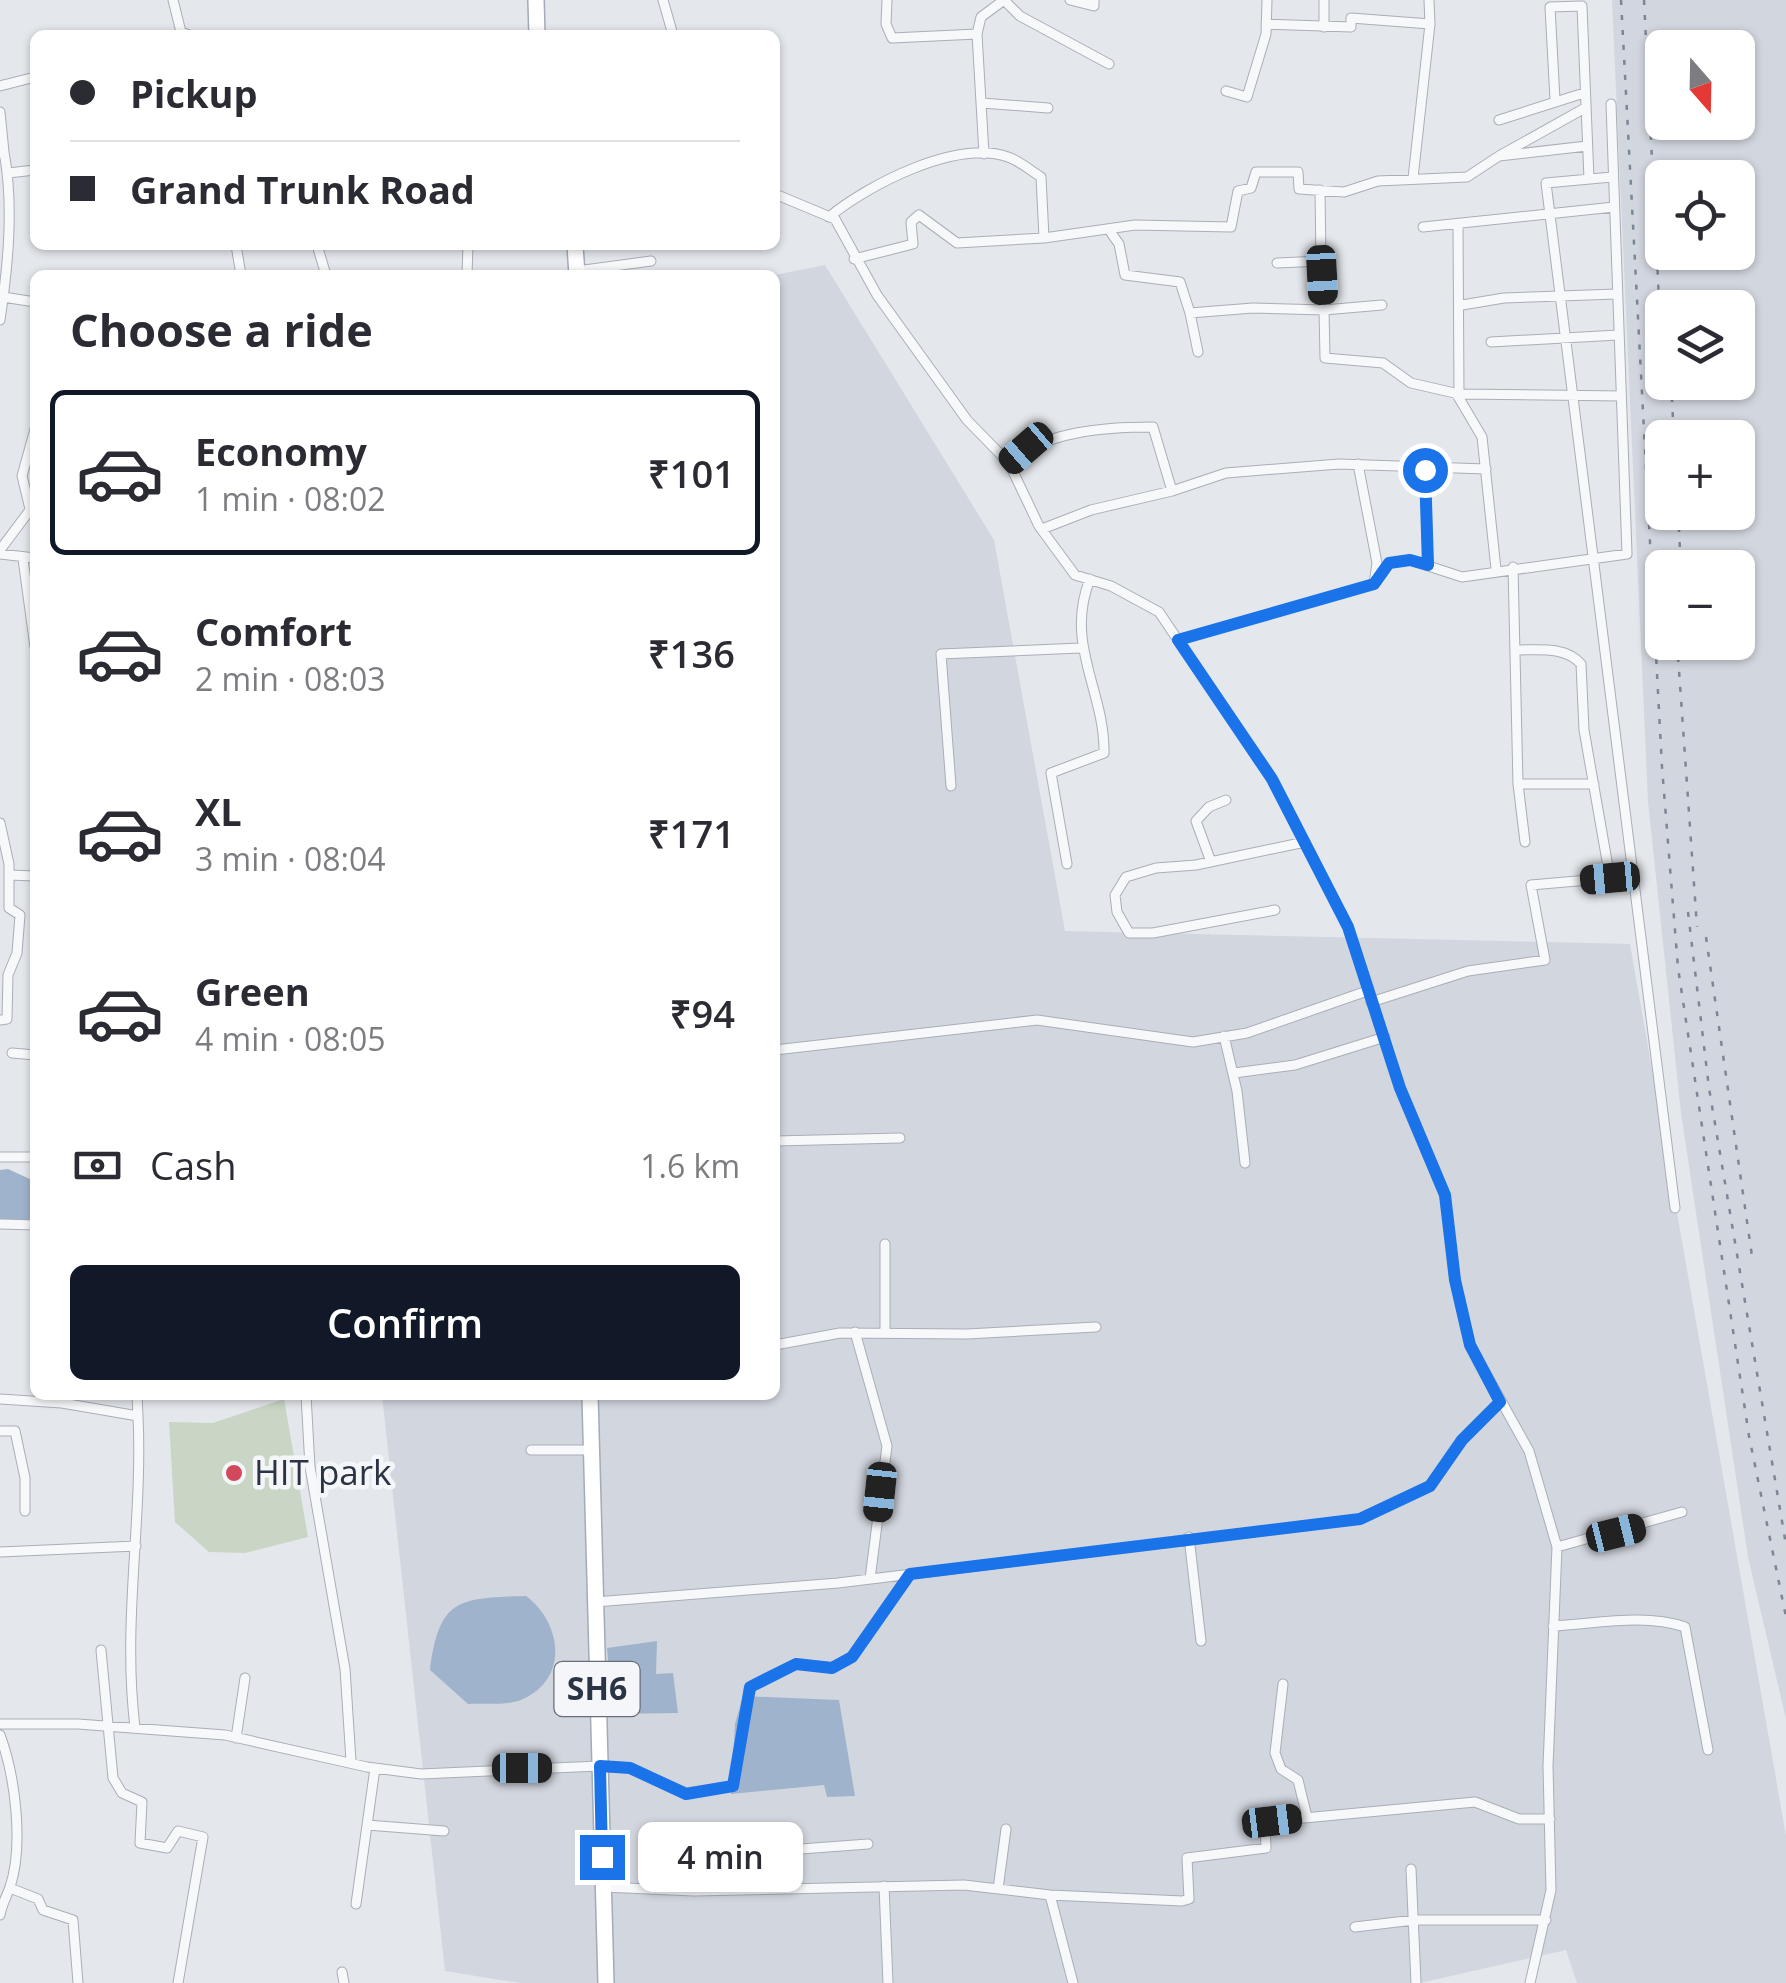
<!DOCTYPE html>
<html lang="en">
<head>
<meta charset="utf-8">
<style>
  :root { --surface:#fff; --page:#f7f7f7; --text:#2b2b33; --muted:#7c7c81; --line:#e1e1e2; --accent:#111827 }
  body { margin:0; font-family:"Open Sans",sans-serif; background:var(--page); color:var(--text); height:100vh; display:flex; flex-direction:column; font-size:38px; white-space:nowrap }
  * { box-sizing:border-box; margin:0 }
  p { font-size:32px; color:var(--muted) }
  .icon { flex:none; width:55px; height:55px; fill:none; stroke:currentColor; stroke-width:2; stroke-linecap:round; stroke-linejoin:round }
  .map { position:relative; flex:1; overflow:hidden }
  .sheet { position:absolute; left:30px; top:270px; width:750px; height:1130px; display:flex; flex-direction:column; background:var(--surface); border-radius:15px; box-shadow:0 2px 8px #0004 }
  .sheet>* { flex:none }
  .top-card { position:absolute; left:30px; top:30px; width:750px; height:220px; border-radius:15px; box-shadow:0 2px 8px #0004; display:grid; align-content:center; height:220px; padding:0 40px; background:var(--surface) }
  .needle { width:65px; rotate:160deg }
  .controls { position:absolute; left:1645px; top:30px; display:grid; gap:20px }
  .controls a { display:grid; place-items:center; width:110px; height:110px; border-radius:15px; background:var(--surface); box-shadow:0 2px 8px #0004; font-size:50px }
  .end { position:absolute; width:45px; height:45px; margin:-22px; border:12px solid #1a73e8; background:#fff; box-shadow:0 0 0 5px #fff }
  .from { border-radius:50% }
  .bubble { position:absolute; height:70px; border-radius:15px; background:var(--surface); box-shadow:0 2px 8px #0004; font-size:32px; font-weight:600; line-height:70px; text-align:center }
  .car { position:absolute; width:30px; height:60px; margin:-30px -15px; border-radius:12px; box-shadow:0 0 8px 2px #0007; background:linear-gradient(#222 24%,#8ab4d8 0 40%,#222 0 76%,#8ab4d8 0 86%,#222 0) }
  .top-card b { display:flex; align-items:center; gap:35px; height:95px; font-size:38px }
  .top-card b+b { border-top:2px solid var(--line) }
  .top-card i { width:25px; height:25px; background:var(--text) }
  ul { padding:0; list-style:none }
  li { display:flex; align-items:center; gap:30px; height:165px; margin:0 20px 15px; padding:0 20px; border:5px solid transparent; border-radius:15px }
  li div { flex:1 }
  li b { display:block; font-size:38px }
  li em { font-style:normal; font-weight:600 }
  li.active { border-color:var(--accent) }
  li>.icon { width:90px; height:90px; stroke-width:1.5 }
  h2 { padding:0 40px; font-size:45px; line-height:120px }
  .pay { display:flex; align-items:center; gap:25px; height:110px; padding:0 40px; font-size:38px }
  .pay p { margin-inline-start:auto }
  .cta { display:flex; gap:20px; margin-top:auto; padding:20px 40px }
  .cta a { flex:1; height:115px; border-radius:15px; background:var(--accent); color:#fff; font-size:40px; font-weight:600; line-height:115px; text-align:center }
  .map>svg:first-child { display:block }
  .built { fill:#d2d6de; fill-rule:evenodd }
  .green { fill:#c9d6c5 }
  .water { fill:#9fb4cc }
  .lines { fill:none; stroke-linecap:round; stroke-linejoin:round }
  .street-casing { stroke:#a9aeb7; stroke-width:11 }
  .primary-casing { stroke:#a3abb8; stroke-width:18 }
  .street { stroke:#f7f8fa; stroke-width:9 }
  .primary { stroke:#fff; stroke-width:15 }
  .rail { stroke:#7d8696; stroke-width:2.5; stroke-dasharray:5 10; stroke-linecap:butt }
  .route { stroke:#1a73e8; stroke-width:12 }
  .poi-dot { fill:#d1495b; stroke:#f4f6f9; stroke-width:4 }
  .labels { text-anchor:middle; stroke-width:9; stroke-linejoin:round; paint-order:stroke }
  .shield { fill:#f4f6f9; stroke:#676e7b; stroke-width:2.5 }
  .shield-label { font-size:32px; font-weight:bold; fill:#2b3445 }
  .poi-label { font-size:35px; fill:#2b3445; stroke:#f4f6f9; text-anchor:start }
</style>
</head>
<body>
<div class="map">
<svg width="1786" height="1983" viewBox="0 0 1786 1983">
  <rect width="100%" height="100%" fill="#e4e7ec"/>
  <!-- built -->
  <path class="built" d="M 1612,0 L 1786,0 L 1786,1719 L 1748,1557 L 1681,1113 L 1648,801 ZM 1662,48 L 1738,48 L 1738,122 L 1662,122 ZM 1662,178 L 1738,178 L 1738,252 L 1662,252 ZM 1662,308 L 1738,308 L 1738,382 L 1662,382 ZM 1662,438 L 1738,438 L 1738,512 L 1662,512 ZM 1662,568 L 1738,568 L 1738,642 L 1662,642 Z
    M 825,265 L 994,540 L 1065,931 L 1630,944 L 1786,1836 L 1786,1983 L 1577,1983 L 1566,1950 L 1420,1983 L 520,1983 L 445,1971 L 382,1395 L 775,1395 L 775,275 Z"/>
  <!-- green -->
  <path class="green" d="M 284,1399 L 308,1537 L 245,1553 L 209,1552 L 175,1522 L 169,1422 L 213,1423 Z"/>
  <!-- water -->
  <path class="water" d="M 8,1169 L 32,1180 L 35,1225 L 0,1227 L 0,1170 Z
    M 526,1596 C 561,1622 570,1678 523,1699 C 509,1706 484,1703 468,1704 L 430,1670 C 439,1598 459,1598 526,1596 Z
    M 657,1641 L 656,1674 L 673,1673 L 678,1713 L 613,1714 L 607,1648 Z
    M 743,1696 L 839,1700 L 855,1796 L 827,1797 L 824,1785 L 731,1794 L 735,1724 Z"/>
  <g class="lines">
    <defs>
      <path id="street" d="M 173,0 L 181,32 L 189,35
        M 663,0 L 673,35
        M 887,0 L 886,24 L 892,38 L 977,34 L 981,17 L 1004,0
        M 1004,0 L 1020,16 L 1109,64
        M 1070,0 L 1094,6 L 1094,0
        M 1266,24 L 1351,27 L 1351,18 L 1430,24 L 1429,0
        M 1324,27 L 1324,0
        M 977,34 L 984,154
        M 0,86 L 35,77
        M 1226,91 L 1247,97 L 1266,34 L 1267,0
        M 1555,100 L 1550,7 L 1582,6 L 1589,179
        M 982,103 L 1048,108
        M 1585,108 L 1499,156 L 1587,146
        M 0,112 L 4,152
        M 1499,120 L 1584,93
        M 0,153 L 4,152 C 14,206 8,266 0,320
        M 8,173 L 35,170
        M 1612,177 L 1546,183 L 1675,1208
        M 1413,178 L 1430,24
        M 775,194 L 835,219 L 877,295 L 967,420 L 1009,463 L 1039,526 L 1075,575 L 1111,586 L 1159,612 L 1272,779 L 1348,927 L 1400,1088 L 1445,1195 L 1455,1280 L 1470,1345 L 1529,1451 L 1557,1547 L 1548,1766 L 1551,1890 L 1530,1983
        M 829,217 C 868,185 956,139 1008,157 C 1020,161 1031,171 1041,177 L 1044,238 L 957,243 L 919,215 L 911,222 L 913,244 L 854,259
        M 1458,226 L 1459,394
        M 1423,227 L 1614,207
        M 1109,230 L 1119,244 L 1125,275 L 1180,282 L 1190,313 L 1253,308 L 1324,310 L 1321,261
        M 1044,238 L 1135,225 L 1231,227 L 1238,191 L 1251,188 L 1256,172 L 1298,172 L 1299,189 L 1344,192 L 1378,181 L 1467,177 L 1499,156
        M 236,245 L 241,275
        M 317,245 L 326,275
        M 1277,263 L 1321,261 L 1320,190
        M 577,271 L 651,261
        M 467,275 L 468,245
        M 3,297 L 35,302
        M 1382,305 L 1324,310 L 1325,358 L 1383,363 L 1411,383 L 1459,394 L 1621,396
        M 1462,305 L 1504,298 L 1617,294
        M 1190,313 L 1198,352
        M 1491,342 L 1618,335
        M 1456,393 L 1482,437 L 1496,569
        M 1009,463 C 1045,431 1105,427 1153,427 L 1172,491
        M 1425,470 L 1428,565
        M 30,509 L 22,476 L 35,429
        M 1042,529 L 1091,510 L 1172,491 L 1226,473 L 1339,464 L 1486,469
        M 0,550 L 33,506
        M 0,554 L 35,558
        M 23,559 L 35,647
        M 1513,567 L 1518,784 L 1525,842
        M 1374,584 L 1389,563 L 1410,560 L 1462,577 L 1627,554 L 1611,104
        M 1178,640 L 1374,584 L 1377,563 L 1358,464
        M 1516,650 C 1539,650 1565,646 1581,664 L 1584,730 L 1610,878
        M 1518,784 L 1594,784
        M 951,786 L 941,654 L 1081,648
        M 0,823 L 9,864 L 9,908 L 20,915 L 17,953 L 8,975 L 7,1019 L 0,1020
        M 1211,862 L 1196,821 L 1209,807 L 1226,800
        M 1067,864 L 1051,773 L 1104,753 C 1105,691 1064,644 1090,579
        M 9,875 L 35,876
        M 1275,910 L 1153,933 L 1129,933 L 1117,912 L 1115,895 L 1126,877 L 1156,868 L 1196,865 L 1305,842
        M 1371,1002 L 1468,971 L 1545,960 L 1531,885 L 1634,876
        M 1224,1036 L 1237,1091 L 1245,1163
        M 775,1050 L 1037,1020 L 1193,1042 L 1247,1033 L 1367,991
        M 12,1053 L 35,1055
        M 1234,1073 L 1295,1065 L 1385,1037
        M 775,1141 L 900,1138
        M 0,1157 L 35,1157
        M 0,1224 L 35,1225
        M 885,1331 L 885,1244
        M 855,1332 L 887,1446 L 870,1579
        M 775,1345 L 840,1333 L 967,1334 L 1096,1327
        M 137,1395 L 138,1416
        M 306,1395 L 310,1467 L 345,1669 L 351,1761
        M 0,1399 L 62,1403 L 138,1416 C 143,1520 122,1622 135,1727
        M 0,1431 L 15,1431 L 25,1478 L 25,1511
        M 531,1450 L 591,1450
        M 1189,1537 L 1201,1641
        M 1557,1547 L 1682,1512
        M 0,1552 L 136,1546
        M 595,1602 L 838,1583 L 1360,1519 L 1430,1486 L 1462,1440 L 1500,1402
        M 1553,1626 C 1595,1624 1644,1613 1685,1627 L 1708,1750
        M 101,1650 L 113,1778 L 122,1793 L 142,1802 L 140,1843 L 167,1848 L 178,1831 L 203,1837 L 178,1983
        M 1283,1684 L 1275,1753 L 1281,1769 L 1298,1780 L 1307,1817
        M 0,1724 L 78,1724 L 225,1735 L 367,1767 L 421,1774 L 599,1766 L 630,1768 L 686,1793 L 733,1786 L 751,1687 L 795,1664 L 832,1668 L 852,1657 L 910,1574
        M 0,1735 C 15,1775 24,1845 10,1887 C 6,1898 2,1904 0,1915
        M 236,1738 L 245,1678
        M 367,1825 L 444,1831
        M 1411,1869 L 1416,1983
        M 884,1886 L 888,1983
        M 603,1887 L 694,1891 L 964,1885 L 1050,1895 L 1182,1901 L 1189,1899 L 1187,1858 L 1266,1848 L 1265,1827 L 1272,1821 L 1475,1802 L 1519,1819 L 1550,1819
        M 778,1887 L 774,1851 L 868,1844
        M 10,1888 L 38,1899 L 43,1910 L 73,1920 L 78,1983
        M 998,1889 L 1006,1829
        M 1050,1895 L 1073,1983
        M 356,1904 L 375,1768
        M 1355,1927 L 1414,1920 L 1546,1920
        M 342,1972 L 344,1983"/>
      <path id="primary" d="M 536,0 L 537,35
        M 575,245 L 577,275
        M 590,1395 L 606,1983"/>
    </defs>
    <!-- street casing -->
    <use href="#street" class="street-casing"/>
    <!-- primary casing -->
    <use href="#primary" class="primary-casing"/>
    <!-- street -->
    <use href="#street" class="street"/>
    <!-- primary -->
    <use href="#primary" class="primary"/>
    <!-- rail -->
    <path class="rail" d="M 1621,0 L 1662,767 L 1678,968 L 1749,1436 L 1786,1617
      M 1644,0 L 1662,360
      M 1671,382 L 1674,438
      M 1678,512 L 1681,568
      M 1677,642 L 1697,927
      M 1688,912 L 1709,1088 L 1786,1545
      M 1706,937 L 1753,1263"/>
  </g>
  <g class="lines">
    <!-- route -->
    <path class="route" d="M 602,1857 L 600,1766 L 630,1768 L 686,1794 L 733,1786 L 750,1687 L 796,1664 L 832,1668 L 852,1657 L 910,1574 L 1360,1519 L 1430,1486 L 1462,1440 L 1500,1402 L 1470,1345 L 1455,1280 L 1445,1195 L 1400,1088 L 1348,927 L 1272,779 L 1178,640 L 1374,584 L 1389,563 L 1410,560 L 1428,565 L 1425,470"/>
  </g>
  <!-- markers -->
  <circle class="poi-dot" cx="234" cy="1473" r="10"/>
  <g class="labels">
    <!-- shield labels -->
    <rect class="shield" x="554.5" y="1662" width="85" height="54" rx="8"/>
    <g class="shield-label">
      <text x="597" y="1700">SH6</text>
    </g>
    <!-- poi labels -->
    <g class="poi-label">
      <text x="254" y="1485">HIT park</text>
    </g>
  </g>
</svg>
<div class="controls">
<a><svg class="needle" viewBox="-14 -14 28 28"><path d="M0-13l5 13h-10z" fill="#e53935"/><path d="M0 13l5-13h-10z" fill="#7c7c81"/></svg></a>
<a><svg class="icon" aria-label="locate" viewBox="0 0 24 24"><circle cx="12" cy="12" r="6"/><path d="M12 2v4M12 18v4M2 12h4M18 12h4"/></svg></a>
<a><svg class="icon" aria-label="layers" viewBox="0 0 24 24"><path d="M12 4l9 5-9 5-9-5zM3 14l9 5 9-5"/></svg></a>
<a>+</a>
<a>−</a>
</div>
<i class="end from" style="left:1425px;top:470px"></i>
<i class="end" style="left:602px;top:1857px"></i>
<div class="bubble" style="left:638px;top:1822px;width:165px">4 min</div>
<i class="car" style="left:1322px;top:275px;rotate:177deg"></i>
<i class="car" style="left:1026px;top:448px;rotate:229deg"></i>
<i class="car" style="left:1610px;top:878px;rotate:265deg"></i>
<i class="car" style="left:880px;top:1492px;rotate:186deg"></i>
<i class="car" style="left:1616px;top:1533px;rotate:76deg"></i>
<i class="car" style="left:522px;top:1768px;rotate:90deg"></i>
<i class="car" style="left:1272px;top:1821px;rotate:83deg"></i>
<div class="top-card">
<b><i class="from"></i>Pickup</b>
<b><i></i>Grand Trunk Road</b>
</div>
<section class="sheet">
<h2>Choose a ride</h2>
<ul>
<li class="active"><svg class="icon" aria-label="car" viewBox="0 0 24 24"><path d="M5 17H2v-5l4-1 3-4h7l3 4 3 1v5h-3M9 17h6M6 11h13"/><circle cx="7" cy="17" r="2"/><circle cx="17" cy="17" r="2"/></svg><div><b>Economy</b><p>1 min · 08:02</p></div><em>₹101</em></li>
<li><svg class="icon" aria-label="car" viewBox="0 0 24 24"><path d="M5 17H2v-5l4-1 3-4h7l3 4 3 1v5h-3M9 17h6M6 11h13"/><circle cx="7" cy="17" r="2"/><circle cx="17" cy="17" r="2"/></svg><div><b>Comfort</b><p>2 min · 08:03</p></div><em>₹136</em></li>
<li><svg class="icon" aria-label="car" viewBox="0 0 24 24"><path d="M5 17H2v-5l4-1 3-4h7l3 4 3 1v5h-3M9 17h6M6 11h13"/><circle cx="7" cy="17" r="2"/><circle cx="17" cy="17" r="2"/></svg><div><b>XL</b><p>3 min · 08:04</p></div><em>₹171</em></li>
<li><svg class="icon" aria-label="car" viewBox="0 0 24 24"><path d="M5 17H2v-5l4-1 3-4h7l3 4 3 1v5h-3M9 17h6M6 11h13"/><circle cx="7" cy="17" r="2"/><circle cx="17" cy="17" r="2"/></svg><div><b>Green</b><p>4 min · 08:05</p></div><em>₹94</em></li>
</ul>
<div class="pay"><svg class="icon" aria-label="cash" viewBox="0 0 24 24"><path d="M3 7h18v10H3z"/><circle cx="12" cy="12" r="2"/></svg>Cash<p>1.6 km</p></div>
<div class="cta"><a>Confirm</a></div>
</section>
</div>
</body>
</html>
